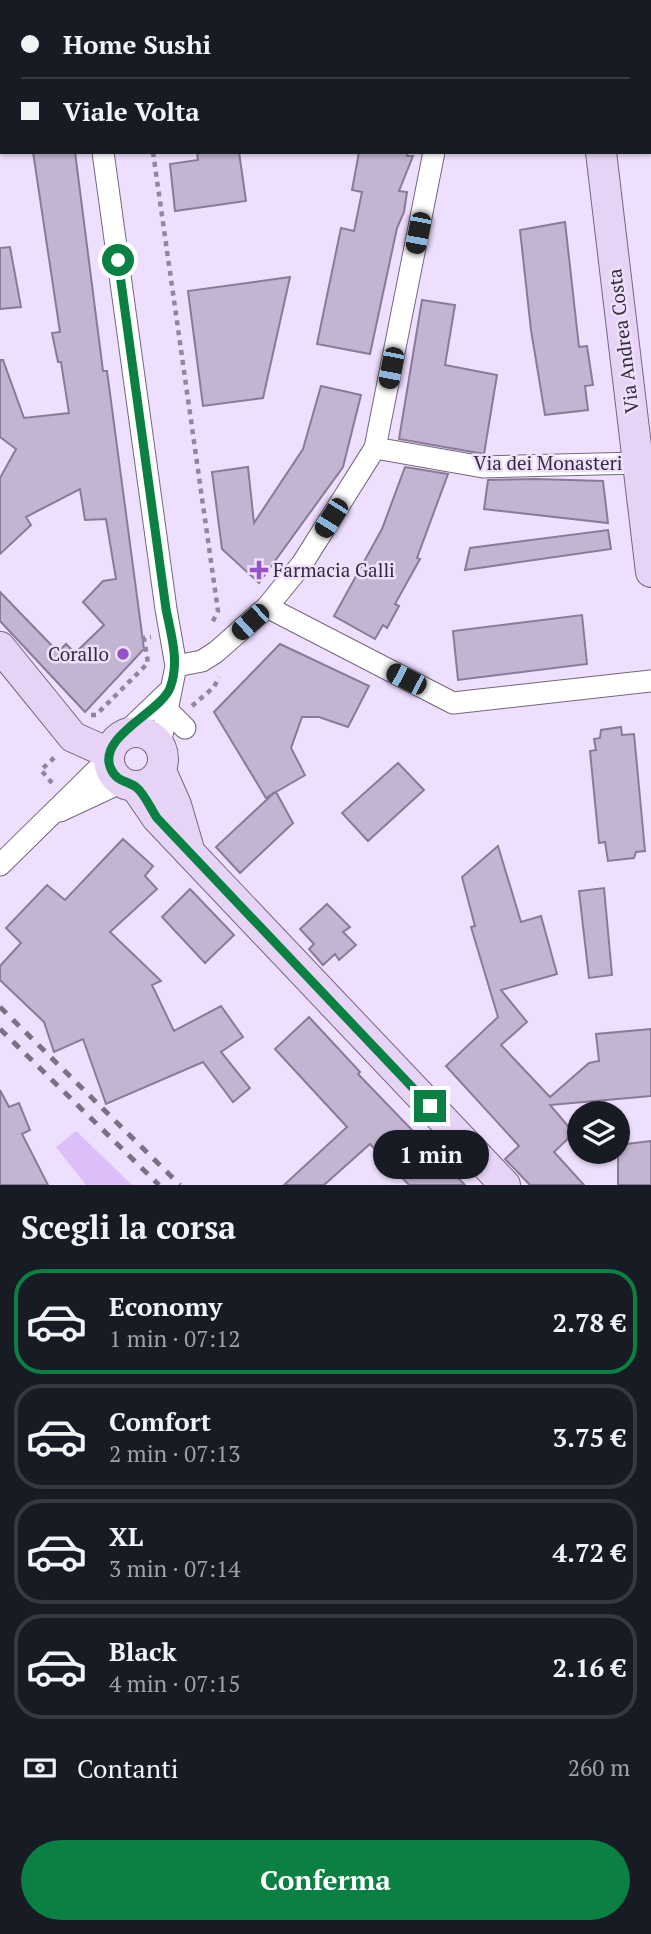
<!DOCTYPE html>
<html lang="it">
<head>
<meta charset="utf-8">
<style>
  :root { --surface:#171b24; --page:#20242c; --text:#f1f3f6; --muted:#9ea1a6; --line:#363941; --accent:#0b8043 }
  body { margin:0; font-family:"PT Serif",serif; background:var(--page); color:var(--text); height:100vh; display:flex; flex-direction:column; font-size:26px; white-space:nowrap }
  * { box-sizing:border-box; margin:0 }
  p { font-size:23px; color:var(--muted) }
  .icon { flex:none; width:38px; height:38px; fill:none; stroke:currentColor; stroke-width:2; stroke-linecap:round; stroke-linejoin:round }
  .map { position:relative; height:1185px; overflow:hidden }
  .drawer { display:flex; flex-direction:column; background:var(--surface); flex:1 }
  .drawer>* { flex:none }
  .banner { position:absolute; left:0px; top:0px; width:651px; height:154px; box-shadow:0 2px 5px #0004; display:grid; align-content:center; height:154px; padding:0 21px; background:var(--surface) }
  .tools { position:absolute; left:567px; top:1101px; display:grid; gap:14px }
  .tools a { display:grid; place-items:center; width:63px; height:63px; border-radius:50%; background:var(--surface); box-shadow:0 2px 5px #0004; font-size:35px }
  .end { position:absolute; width:32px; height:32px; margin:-16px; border:9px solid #0b8043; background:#fff; box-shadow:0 0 0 4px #fff }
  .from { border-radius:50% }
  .bubble { position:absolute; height:49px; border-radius:24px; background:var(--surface); box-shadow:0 2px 5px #0004; font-size:23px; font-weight:700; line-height:49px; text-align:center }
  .car { position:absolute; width:21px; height:42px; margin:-21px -10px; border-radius:9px; box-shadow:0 0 5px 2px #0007; background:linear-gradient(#222 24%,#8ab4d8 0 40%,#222 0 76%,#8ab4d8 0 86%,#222 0) }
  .banner b { display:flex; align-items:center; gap:24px; height:66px; font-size:26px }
  .banner b+b { border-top:2px solid var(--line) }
  .banner i { width:18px; height:18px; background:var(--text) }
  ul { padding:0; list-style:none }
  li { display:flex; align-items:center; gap:21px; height:105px; margin:0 14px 10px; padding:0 7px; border:4px solid var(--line); border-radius:28px }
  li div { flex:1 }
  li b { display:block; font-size:26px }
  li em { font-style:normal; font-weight:700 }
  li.on { border-color:var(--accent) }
  li>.icon { width:63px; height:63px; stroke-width:1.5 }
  h2 { padding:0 21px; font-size:32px; line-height:84px }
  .pay { display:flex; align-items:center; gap:18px; height:77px; padding:0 21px; font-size:26px }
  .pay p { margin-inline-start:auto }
  .primary-button { display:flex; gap:14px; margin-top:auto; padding:14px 21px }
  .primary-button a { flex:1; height:80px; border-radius:42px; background:var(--accent); color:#fff; font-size:28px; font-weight:700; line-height:80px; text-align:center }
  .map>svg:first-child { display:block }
  .green { fill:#dcbef8 }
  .building { fill:#c3b4d1; stroke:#897b97; stroke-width:2 }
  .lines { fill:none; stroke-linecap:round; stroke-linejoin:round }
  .street-casing { stroke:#746681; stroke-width:23 }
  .secondary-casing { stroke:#746681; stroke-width:32 }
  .path { stroke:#91869b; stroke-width:4.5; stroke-dasharray:5 5; stroke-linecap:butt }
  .street { stroke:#fff; stroke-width:21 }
  .secondary { stroke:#e6d3f5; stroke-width:30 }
  .rail { stroke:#7a7184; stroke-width:5; stroke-dasharray:9 9; stroke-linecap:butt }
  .route { stroke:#0b8043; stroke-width:9 }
  .poi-dot { fill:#9652c7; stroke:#efdffe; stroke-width:2.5 }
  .labels { text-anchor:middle; stroke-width:5; stroke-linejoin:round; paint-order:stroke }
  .street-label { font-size:19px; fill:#332d39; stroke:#efdffe }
  .poi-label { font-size:19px; fill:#332d39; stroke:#efdffe; text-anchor:start }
</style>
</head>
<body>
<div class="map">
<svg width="651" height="1185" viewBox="0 0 651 1185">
  <rect width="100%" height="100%" fill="#efdffe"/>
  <!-- green -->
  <path class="green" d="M 0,0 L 45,2 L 2,2 L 0,88 Z
    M 76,1131 L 132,1185 L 86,1185 L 56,1147 Z"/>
  <!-- building -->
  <path class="building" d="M 33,152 L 75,152 L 103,371 L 107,371 L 144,649 L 85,712 L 0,621 L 0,592 L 58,652 L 66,644 L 75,653 L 104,625 L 83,602 L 103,581 L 116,579 L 106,519 L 85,520 L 80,489 L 26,517 L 31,525 L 0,554 L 0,478 L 16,449 L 0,437 L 0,360 L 3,360 L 24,418 L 69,413 L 61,362 L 58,362 L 52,333 L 60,332 Z
    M 197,152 L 239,152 L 246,201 L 175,211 L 170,164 L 198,160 Z
    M 359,152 L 408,152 L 407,156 L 413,156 L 399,191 L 407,192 L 404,212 L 397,228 L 370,354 L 317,344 L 341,228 L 354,231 L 362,192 L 352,190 Z
    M 565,222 L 579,347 L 587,346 L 593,385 L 585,386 L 588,410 L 545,415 L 531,330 L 520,230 Z
    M 10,247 L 21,307 L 0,309 L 0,248 Z
    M 290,277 L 263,398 L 203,406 L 188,291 Z
    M 422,300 L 455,305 L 445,365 L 497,375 L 484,454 L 399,439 Z
    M 321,386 L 361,395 L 343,467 L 259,583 L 222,549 L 212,472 L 248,467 L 254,523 L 303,449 Z
    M 405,467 L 448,474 L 417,558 L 420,559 L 395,604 L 399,606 L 387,628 L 383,625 L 375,639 L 334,616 L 382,529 Z
    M 536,479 L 603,481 L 608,523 L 484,509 L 488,480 Z
    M 608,530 L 611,549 L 465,570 L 470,548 Z
    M 582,615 L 587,664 L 458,680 L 453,631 Z
    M 280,644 L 369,686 L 348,727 L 319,717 L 302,717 L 291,748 L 305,775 L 276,792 L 293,823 L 240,873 L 216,847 L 275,792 L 266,798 L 214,712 Z
    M 621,727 L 622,735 L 634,734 L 645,851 L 636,852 L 634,858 L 608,861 L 605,842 L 599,843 L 590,751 L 596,750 L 594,739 L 600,738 L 601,730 Z
    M 398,763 L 424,790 L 368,841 L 342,813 Z
    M 123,839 L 153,866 L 145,876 L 157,889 L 110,932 L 161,981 L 152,985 L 174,1031 L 221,1006 L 243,1037 L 221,1052 L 250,1088 L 233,1102 L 203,1062 L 106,1104 L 83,1039 L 54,1052 L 44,1022 L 0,980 L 0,966 L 21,943 L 6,928 L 47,885 L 65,900 Z
    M 498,846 L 521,922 L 541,916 L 557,974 L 501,990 L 527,1022 L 501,1045 L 550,1097 L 589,1063 L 599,1061 L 596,1034 L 651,1029 L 651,1096 L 550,1105 L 574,1133 L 554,1152 L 584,1185 L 530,1185 L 505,1159 L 519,1146 L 446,1066 L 498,1017 L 471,927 L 475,926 L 462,877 Z
    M 604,888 L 612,975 L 589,978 L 579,891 Z
    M 190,889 L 234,935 L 205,963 L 162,917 Z
    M 327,904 L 350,927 L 343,932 L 356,945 L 339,960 L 335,954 L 323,965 L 309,949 L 314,944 L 300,929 Z
    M 309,1017 L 360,1072 L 358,1074 L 465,1185 L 409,1185 L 370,1144 L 324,1185 L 284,1185 L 347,1127 L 275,1049 Z
    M 0,1090 L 9,1107 L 19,1103 L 30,1130 L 22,1134 L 48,1185 L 0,1185 Z
    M 651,1141 L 651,1185 L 618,1185 L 618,1145 Z"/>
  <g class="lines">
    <defs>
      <path id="street" d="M 84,0 L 84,2
        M 224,2 L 224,0
        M 464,2 L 464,0
        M 0,107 L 2,107
        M 103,152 L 166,609 L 176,666 L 160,745
        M 375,448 L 483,467 L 638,463
        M 267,607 L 453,703 L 651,681
        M 176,666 L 202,661 L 216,652 L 267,607 L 302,564 L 375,448 L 434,152
        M 166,709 L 185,728
        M 123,735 L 169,691
        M 60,811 L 122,782
        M 0,865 L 109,758"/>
      <path id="secondary" d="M 573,0 L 573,2
        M 601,152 L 651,572
        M 0,647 L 73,737 L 109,753
        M109 759a27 27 0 1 1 54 0a27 27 0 1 1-54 0Z
        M 161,771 L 176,805 L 188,846
        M 135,786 L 157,818 L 505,1185"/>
    </defs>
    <!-- street casing -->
    <use href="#street" class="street-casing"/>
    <!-- secondary casing -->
    <use href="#secondary" class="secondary-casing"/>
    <!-- path -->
    <path class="path" d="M 139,0 L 139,2
      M 166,0 L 166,2
      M 0,51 L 2,52
      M 153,152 L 218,611 L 212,623
      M 192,706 L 214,687 L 219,677
      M 91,715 L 96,715 L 148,663 L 144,638 L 151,637
      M 52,783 L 41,770 L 56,756"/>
    <!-- street -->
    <use href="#street" class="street"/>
    <!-- secondary -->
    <use href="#secondary" class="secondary"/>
    <!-- rail -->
    <path class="rail" d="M 0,1007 L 180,1185
      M 0,1029 L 159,1185"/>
  </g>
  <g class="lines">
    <!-- route -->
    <path class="route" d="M 118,260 L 166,609 C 171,635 180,662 170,688 C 160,713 96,737 111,769 C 117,782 126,780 136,787 C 144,793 151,809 157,818 L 430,1106"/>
  </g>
  <!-- markers -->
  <g class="poi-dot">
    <path d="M255.5 559.5h7v7h7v7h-7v7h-7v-7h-7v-7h7z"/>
    <circle cx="123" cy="654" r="7"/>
  </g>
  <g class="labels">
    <!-- street labels -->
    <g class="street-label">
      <text transform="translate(623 341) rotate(-97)" y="7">Via Andrea Costa</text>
      <text x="548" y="470">Via dei Monasteri</text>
    </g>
    <!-- poi labels -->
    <g class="poi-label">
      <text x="273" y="577">Farmacia Galli</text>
      <text x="109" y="661" text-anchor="end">Corallo</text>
    </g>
  </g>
</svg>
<div class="tools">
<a><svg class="icon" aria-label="layers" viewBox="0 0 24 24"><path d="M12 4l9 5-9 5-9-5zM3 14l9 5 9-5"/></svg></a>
</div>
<i class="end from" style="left:118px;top:260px"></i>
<i class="end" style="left:430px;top:1106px"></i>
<div class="bubble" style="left:373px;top:1130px;width:116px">1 min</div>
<i class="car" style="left:418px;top:233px;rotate:191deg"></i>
<i class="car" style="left:391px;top:368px;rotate:191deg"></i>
<i class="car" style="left:331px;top:518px;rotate:212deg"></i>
<i class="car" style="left:250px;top:622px;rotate:228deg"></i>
<i class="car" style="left:406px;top:679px;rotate:297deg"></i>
<div class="banner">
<b><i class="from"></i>Home Sushi</b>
<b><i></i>Viale Volta</b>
</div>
</div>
<section class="drawer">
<h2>Scegli la corsa</h2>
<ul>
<li class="on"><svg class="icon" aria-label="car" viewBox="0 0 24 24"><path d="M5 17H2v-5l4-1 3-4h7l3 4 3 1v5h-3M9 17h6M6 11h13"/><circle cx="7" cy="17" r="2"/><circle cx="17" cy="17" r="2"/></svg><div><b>Economy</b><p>1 min · 07:12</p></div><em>2.78 €</em></li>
<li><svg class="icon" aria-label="car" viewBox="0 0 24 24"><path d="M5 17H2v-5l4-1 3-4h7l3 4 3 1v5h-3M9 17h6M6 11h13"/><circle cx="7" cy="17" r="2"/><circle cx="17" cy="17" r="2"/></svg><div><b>Comfort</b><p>2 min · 07:13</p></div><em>3.75 €</em></li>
<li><svg class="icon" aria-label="car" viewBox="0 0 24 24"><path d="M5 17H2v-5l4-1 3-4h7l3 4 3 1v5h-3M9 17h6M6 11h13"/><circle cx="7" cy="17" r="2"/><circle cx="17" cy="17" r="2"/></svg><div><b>XL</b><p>3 min · 07:14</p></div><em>4.72 €</em></li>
<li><svg class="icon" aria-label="car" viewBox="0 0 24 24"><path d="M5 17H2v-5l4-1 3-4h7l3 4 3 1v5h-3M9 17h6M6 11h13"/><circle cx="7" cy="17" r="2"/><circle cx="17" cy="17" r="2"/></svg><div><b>Black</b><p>4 min · 07:15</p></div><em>2.16 €</em></li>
</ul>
<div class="pay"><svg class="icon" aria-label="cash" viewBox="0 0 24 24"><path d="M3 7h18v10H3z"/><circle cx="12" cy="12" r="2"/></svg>Contanti<p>260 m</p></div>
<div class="primary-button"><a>Conferma</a></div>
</section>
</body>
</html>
